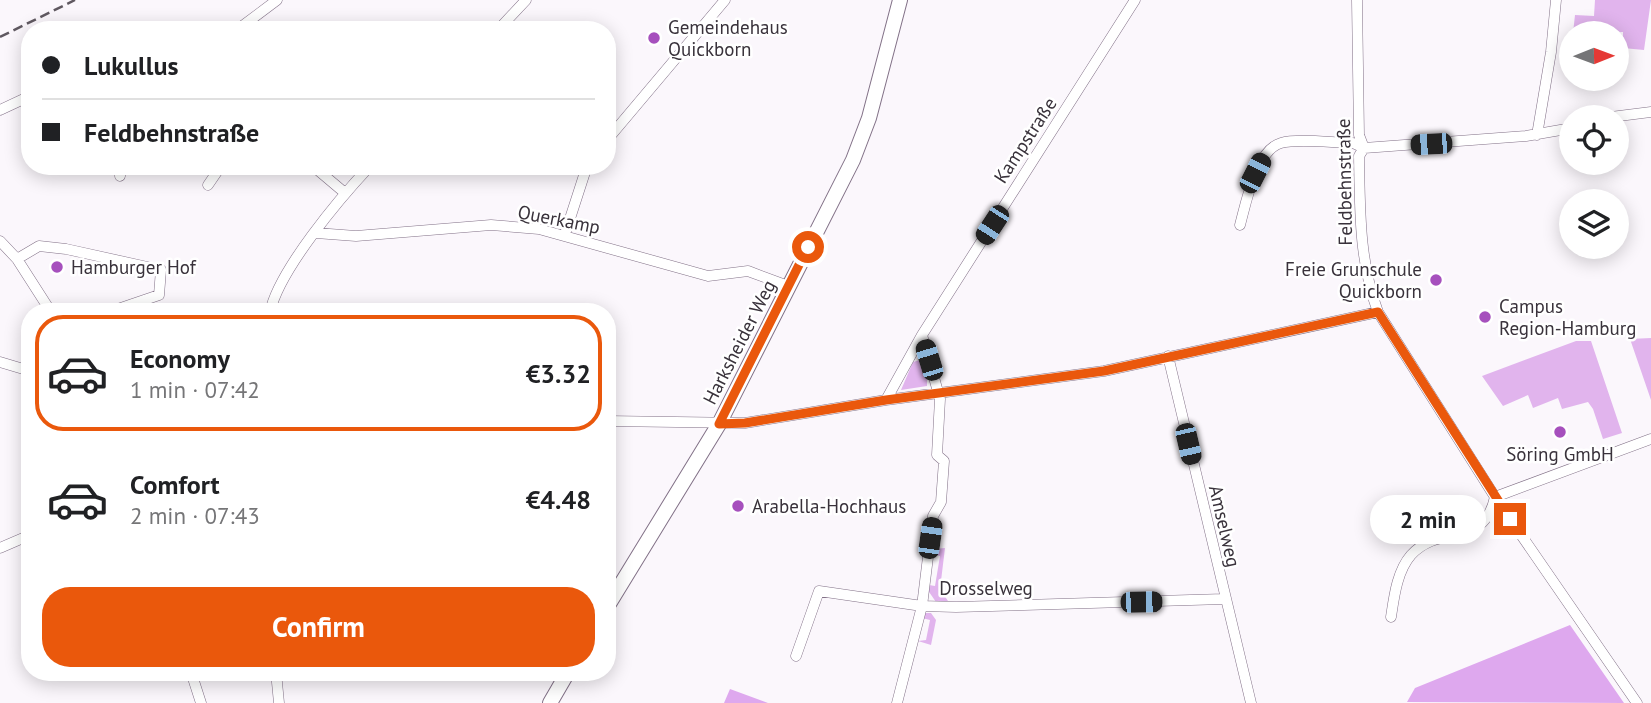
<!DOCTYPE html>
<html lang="en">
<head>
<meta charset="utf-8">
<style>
  :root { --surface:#fff; --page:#f6f6f6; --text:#202124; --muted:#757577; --line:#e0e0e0; --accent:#ea580c }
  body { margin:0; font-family:"PT Sans",sans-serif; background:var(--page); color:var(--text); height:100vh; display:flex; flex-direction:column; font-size:26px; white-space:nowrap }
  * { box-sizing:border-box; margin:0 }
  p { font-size:23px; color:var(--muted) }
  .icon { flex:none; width:38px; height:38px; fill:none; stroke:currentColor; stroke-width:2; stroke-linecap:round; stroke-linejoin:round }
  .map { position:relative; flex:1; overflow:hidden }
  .panel { position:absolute; left:21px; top:303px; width:595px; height:378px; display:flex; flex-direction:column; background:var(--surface); border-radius:28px; box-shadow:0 4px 18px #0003 }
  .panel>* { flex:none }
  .hud { position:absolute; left:21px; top:21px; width:595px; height:154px; border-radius:28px; box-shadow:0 4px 18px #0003; display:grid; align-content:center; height:154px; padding:0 21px; background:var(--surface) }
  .needle { width:46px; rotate:89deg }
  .fabs { position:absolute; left:1559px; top:21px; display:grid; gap:14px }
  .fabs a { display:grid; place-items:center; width:70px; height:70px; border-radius:50%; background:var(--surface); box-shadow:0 4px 18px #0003; font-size:35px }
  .end { position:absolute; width:32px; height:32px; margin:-16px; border:9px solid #ea580c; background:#fff; box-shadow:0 0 0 4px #fff }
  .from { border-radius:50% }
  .bubble { position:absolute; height:49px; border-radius:24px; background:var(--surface); box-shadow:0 4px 18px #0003; font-size:23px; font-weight:700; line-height:49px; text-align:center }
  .car { position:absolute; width:21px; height:42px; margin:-21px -10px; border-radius:9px; box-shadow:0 0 5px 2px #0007; background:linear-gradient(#222 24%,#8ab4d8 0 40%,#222 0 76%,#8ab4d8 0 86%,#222 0) }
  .hud b { display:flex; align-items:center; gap:24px; height:66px; font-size:26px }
  .hud b+b { border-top:2px solid var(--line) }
  .hud i { width:18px; height:18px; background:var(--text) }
  ul { padding:12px 0 0; list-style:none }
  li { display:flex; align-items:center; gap:21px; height:116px; margin:0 14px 10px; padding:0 7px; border:4px solid transparent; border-radius:28px }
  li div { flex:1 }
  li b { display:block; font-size:26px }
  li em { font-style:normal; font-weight:700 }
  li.current { border-color:var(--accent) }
  li>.icon { width:63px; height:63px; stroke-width:1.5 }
  .button { display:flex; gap:14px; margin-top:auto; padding:14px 21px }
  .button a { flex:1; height:80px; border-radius:28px; background:var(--accent); color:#fff; font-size:28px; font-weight:700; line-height:80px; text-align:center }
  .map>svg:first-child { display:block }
  .green { fill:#e1b4ed }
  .forest { fill:#dea8ee }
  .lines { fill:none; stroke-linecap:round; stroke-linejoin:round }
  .street-casing { stroke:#827187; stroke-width:11 }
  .secondary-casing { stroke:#827187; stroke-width:16 }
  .street { stroke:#fff; stroke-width:10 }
  .secondary { stroke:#fff; stroke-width:14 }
  .rail { stroke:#605961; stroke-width:2.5; stroke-dasharray:10 5; stroke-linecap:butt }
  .route { stroke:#ea580c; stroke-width:9 }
  .poi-dot { fill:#a650bd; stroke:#fff; stroke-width:2.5 }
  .labels { text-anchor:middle; stroke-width:5; stroke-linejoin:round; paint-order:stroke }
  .poi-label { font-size:19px; fill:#39323b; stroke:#fff; text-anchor:start }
  .street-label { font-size:19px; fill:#39323b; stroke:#fff }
</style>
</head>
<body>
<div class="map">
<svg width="1651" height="703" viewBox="0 0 1651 703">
  <rect width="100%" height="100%" fill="#fbf7fc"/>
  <!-- green -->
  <path class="green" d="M 1595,0 L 1651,0 L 1644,50 L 1623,48 L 1623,32 L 1573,33 L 1575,15 L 1594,16 Z
    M 1651,338 L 1651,400 L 1630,339 Z
    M 1576,341 L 1591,341 L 1622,433 L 1603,439 L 1593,409 L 1588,402 L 1562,409 L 1558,398 L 1533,408 L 1528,395 L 1503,406 L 1482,376 Z
    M 920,360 L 923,373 L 927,374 L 927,386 L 901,390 L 913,362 Z
    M 945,548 L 940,589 L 948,601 L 936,602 L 927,589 L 929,585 L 935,586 L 940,556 L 932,554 L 934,549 Z
    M 924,613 L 931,613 L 936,620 L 931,645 L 918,641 L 926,640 L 930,620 L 922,618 Z"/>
  <!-- forest -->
  <path class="forest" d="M 1570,625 L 1624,703 L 1407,702 L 1415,688 Z
    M 730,689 L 768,703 L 724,703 Z"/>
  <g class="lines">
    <defs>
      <path id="street" d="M 1357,0 L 1359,135 L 1364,148 L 1359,156 C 1360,210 1359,261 1378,312 L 1495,497 L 1637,703
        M 237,30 L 277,0
        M 498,30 L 526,0
        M 0,110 L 30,96
        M 1611,117 L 1651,112
        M 1537,135 L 1551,52 L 1556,0
        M 607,140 L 725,0
        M 1364,148 L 1526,136 L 1572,128
        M 313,166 L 345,193
        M 120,176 L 121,166
        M 208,185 L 221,166
        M 1240,225 C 1246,203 1256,150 1281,143 C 1298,138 1334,143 1353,143 L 1364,148
        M 316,233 L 356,236 L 491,225 L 539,229 L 708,276 L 748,271 L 788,286
        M 565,234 L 587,166
        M 0,241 L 17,259 L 51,312
        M 17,259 L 39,246 L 66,249 L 161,270 L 159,295 L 115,310
        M 270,312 C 279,270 340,198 370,166
        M 1168,356 L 1251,703
        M 0,362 L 30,371
        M 886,400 L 922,335 L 1135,0
        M 607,421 L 745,423 L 886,400 L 1104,371 L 1378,312
        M 1495,497 L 1651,439
        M 0,548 L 30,535
        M 1391,617 C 1394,597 1397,571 1411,555 C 1440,523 1484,549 1495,497
        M 796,656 L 819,591 L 922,606 L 956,607 L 1224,599
        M 191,672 L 201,703
        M 276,672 L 279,703
        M 897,703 L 922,606 L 933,516 L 941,502 L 944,461 L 937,455 L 940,399 L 922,335"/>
      <path id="secondary" d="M 607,607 L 719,424 L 853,160 L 869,118 L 900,0
        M 550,703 L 568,672"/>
    </defs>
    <!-- street casing -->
    <use href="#street" class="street-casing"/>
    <!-- secondary casing -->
    <use href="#secondary" class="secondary-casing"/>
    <!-- street -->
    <use href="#street" class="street"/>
    <!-- secondary -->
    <use href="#secondary" class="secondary"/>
    <!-- rail -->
    <path class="rail" d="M 0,37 L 75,0"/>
  </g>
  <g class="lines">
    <!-- route -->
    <path class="route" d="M 808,247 L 719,424 L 745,423 L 886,400 L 1104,371 L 1378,312 L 1510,519"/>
  </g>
  <!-- markers -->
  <g class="poi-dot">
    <circle cx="654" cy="38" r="7"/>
    <circle cx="57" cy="267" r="7"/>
    <circle cx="1436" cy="280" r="7"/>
    <circle cx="1485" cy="317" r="7"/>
    <circle cx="1560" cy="432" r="7"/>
    <circle cx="738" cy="506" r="7"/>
  </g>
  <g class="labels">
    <!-- poi labels -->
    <g class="poi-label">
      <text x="668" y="34">Gemeindehaus<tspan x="668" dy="22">Quickborn</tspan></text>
      <text x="71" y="274">Hamburger Hof</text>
      <text x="1422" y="276" text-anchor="end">Freie Grunschule<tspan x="1422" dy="22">Quickborn</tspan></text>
      <text x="1499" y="313">Campus<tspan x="1499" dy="22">Region-Hamburg</tspan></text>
      <text x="1560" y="461" text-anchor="middle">Söring GmbH</text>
      <text x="752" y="513">Arabella-Hochhaus</text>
    </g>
    <!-- street labels -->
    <g class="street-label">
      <text transform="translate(1025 140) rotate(-57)" y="7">Kampstraße</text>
      <text transform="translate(1344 182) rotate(-91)" y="7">Feldbehnstraße</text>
      <text transform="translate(559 219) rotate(11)" y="7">Querkamp</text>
      <text transform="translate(739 342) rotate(-63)" y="7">Harksheider Weg</text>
      <text transform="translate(1225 526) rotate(77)" y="7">Amselweg</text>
      <text x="986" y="595">Drosselweg</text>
    </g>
  </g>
</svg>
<div class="fabs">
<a><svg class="needle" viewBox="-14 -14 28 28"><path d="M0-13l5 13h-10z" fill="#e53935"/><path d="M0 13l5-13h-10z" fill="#757577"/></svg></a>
<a><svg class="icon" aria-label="locate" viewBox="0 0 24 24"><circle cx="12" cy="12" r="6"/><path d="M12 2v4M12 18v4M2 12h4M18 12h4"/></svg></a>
<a><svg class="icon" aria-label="layers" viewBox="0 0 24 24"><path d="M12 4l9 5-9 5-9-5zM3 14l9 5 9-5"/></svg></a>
</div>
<i class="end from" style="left:808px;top:247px"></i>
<i class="end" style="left:1510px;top:519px"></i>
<div class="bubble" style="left:1370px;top:495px;width:116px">2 min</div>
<i class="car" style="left:1431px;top:144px;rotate:267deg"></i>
<i class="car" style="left:1255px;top:173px;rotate:27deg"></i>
<i class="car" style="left:992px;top:225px;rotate:213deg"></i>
<i class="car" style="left:929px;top:360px;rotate:343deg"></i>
<i class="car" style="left:1188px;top:444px;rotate:167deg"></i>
<i class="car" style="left:930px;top:538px;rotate:8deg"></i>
<i class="car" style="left:1141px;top:602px;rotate:89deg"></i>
<div class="hud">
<b><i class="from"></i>Lukullus</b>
<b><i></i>Feldbehnstraße</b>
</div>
<section class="panel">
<ul>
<li class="current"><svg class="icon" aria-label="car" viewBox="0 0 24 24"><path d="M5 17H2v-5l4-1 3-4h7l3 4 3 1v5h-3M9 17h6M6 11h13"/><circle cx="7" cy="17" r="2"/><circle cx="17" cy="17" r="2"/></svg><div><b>Economy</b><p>1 min · 07:42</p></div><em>€3.32</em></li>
<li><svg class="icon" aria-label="car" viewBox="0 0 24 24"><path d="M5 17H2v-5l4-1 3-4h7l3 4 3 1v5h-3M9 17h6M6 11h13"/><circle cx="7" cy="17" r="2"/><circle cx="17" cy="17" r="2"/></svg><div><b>Comfort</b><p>2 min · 07:43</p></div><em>€4.48</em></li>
</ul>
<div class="button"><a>Confirm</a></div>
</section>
</div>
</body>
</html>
